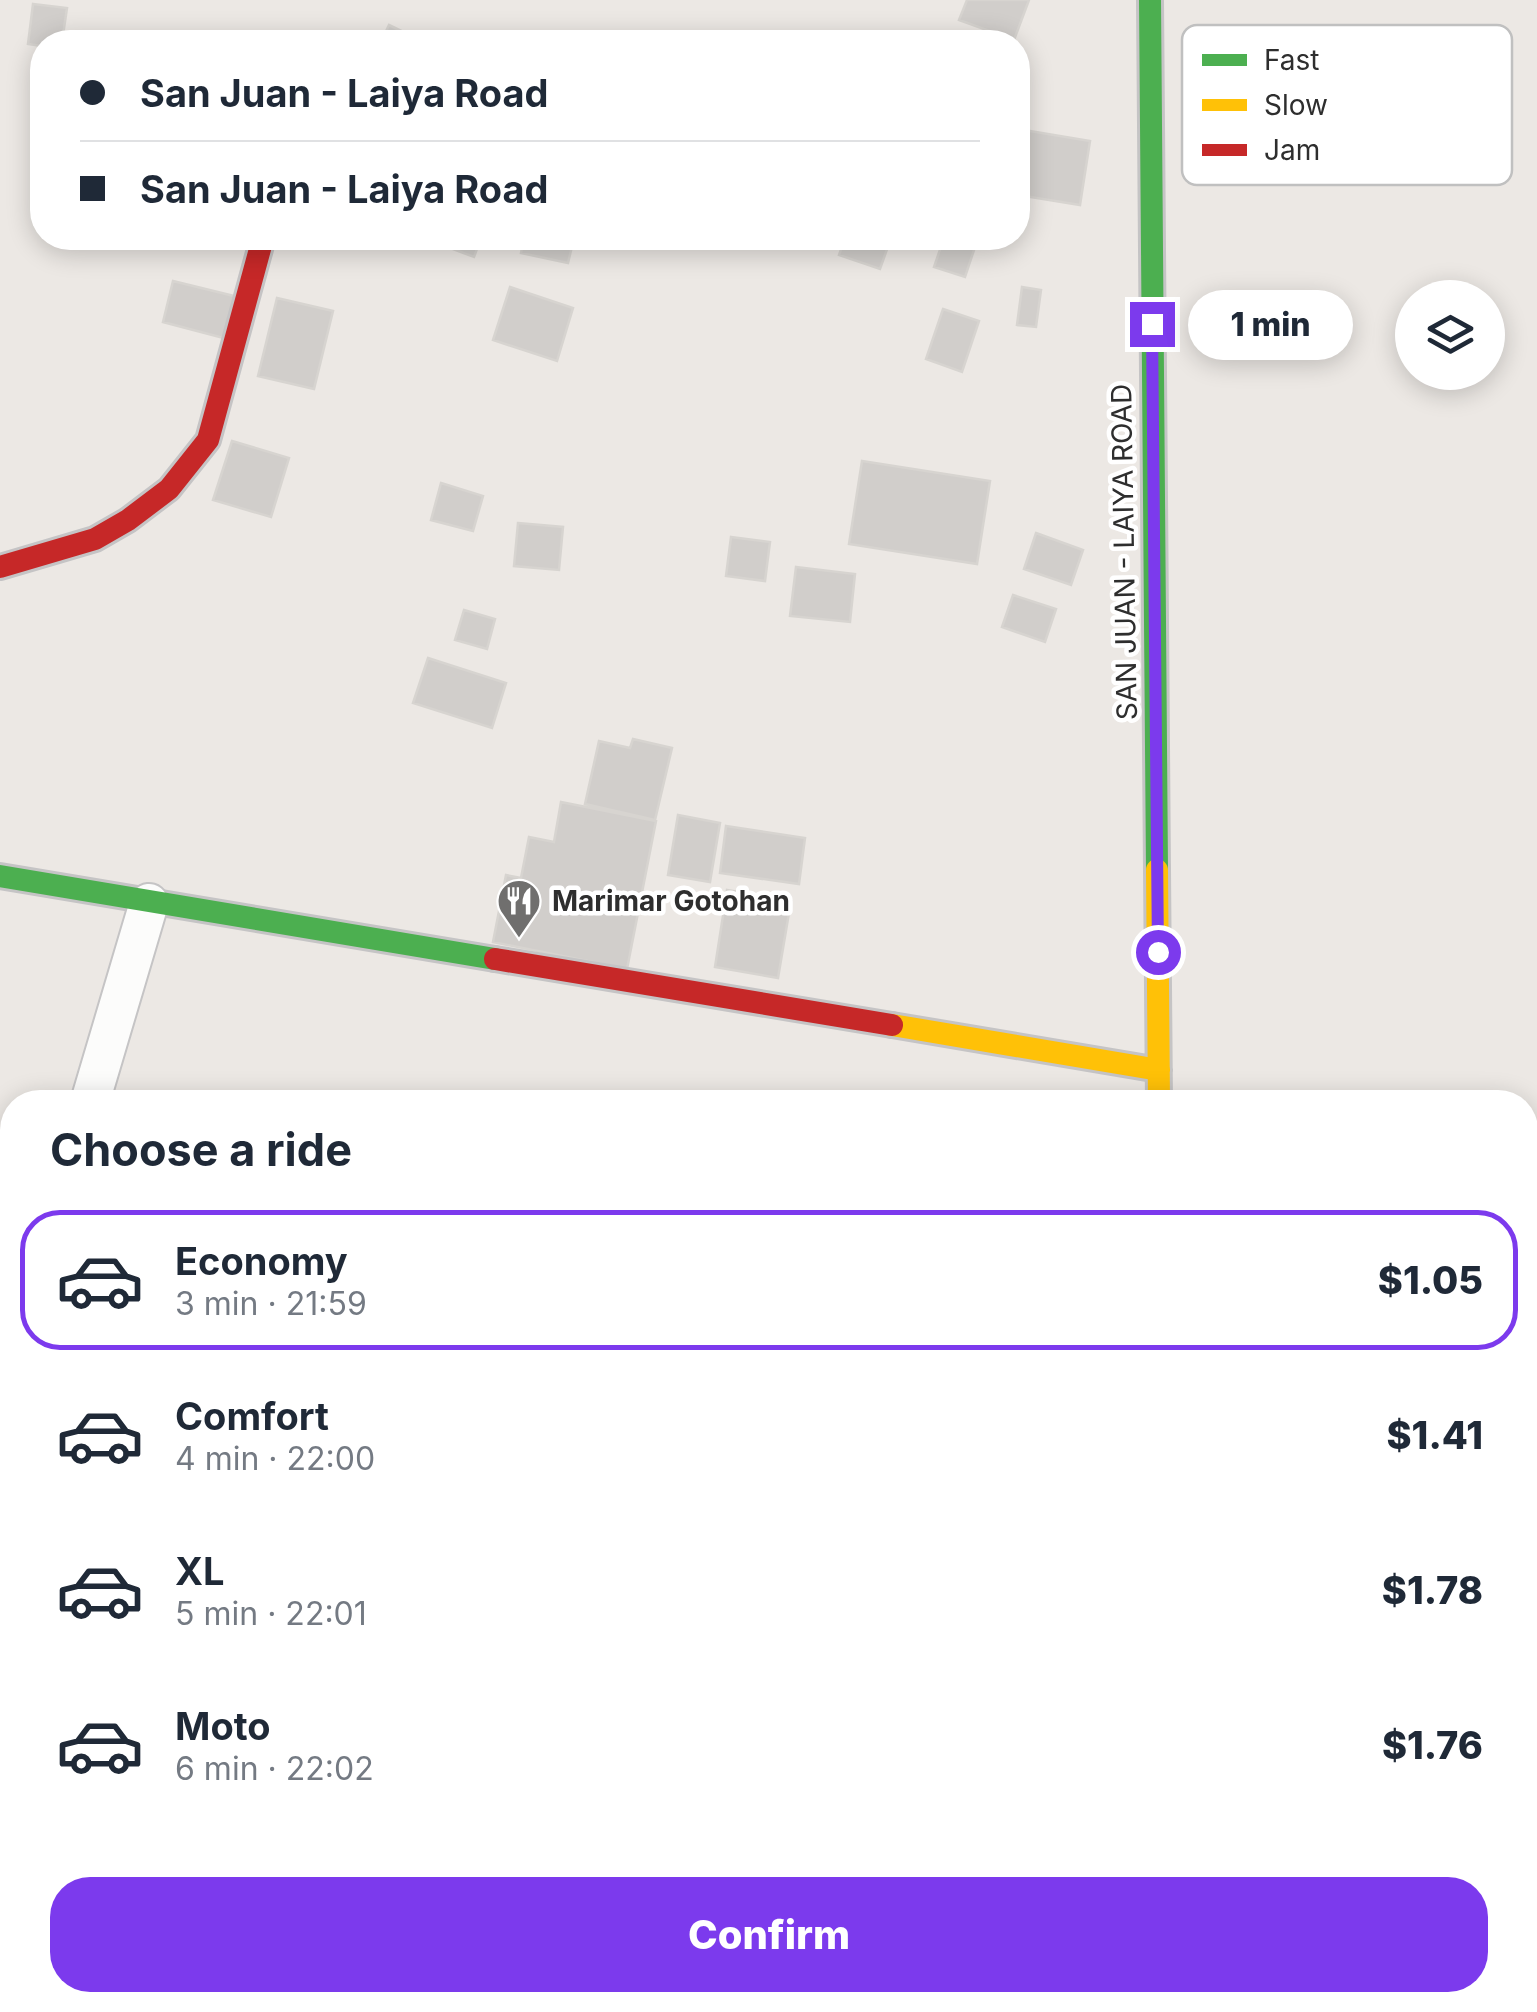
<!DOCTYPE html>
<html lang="en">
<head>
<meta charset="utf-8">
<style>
  :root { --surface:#fff; --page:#f6f6f7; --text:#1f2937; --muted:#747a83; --line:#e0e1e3; --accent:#7c3aed }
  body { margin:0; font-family:Inter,sans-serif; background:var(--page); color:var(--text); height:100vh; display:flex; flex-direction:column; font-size:38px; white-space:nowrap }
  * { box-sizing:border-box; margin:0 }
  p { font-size:32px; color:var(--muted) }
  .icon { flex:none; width:55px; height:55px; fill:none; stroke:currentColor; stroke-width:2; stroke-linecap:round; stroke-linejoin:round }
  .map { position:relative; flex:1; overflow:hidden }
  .details { position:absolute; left:0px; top:1090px; width:1538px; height:922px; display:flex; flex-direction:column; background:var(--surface); border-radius:40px 40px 0 0; box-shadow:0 5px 25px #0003 }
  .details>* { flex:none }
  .top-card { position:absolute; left:30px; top:30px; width:1000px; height:220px; border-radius:40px; box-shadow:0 5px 25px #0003; display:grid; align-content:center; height:220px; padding:0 50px; background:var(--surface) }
  .controls { position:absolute; left:1395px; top:280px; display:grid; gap:20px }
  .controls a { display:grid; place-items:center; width:110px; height:110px; border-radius:50%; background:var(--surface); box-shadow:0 5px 25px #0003; font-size:50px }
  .end { position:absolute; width:45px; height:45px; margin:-22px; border:12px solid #7c3aed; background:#fff; box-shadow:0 0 0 5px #fff }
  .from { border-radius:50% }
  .bubble { position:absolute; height:70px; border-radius:35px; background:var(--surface); box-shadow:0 5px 25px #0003; font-size:32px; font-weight:800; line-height:70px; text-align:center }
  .top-card b { display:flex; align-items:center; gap:35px; height:95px; font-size:38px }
  .top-card b+b { border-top:2px solid var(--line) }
  .top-card i { width:25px; height:25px; background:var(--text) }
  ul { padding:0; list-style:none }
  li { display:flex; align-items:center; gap:30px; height:140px; margin:0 20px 15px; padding:0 30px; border:5px solid transparent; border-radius:40px }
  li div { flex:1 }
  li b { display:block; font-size:38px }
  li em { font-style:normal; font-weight:800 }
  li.on { border-color:var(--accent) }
  li>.icon { width:90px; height:90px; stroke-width:1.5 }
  h2 { padding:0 50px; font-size:45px; line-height:120px }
  .primary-button { display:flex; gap:20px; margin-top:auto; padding:20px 50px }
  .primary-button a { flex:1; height:115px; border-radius:40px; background:var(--accent); color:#fff; font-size:40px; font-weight:800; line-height:115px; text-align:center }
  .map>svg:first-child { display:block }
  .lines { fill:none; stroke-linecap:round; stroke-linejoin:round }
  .stream { stroke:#99d6ec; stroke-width:12 }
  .building { fill:#d1cecb; stroke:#d7d4d0; stroke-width:2.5 }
  .lane-casing { stroke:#c5c4c5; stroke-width:25 }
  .street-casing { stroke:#c5c4c5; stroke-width:42 }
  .fast-casing { stroke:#c5c4c5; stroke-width:28 }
  .slow-casing { stroke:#c5c4c5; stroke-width:28 }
  .jam-casing { stroke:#c5c4c5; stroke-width:28 }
  .lane { stroke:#fcfcfb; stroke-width:20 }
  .street { stroke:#fcfcfb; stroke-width:38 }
  .fast { stroke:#4caf50; stroke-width:22 }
  .slow { stroke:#ffc107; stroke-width:22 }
  .jam { stroke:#c62828; stroke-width:22 }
  .route { stroke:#7c3aed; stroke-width:12 }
  .labels { text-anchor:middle; stroke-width:9; stroke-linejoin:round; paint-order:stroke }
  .street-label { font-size:28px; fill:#2e2e2e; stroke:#fff }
  .poi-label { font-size:28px; font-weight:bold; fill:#2e2e2e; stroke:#fff; text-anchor:start }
  .key { fill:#fff; stroke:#c0c0c0; stroke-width:2.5 }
  .key-label { font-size:28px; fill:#2e2e2e }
</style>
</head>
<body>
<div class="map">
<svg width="1537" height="2012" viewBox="0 0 1537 2012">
  <rect width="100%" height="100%" fill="#ece8e4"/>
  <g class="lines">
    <!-- stream -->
    <path class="stream" d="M 1525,1374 L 1537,1366
      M 712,2012 L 716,2000"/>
  </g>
  <!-- building -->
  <path class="building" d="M 967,0 L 1029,0 L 1014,40 L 959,20 Z
    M 33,4 L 67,8 L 62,42 L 42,42 L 42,46 L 28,44 Z
    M 389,25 L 414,37 L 412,42 L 381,42 Z
    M 1018,129 L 1090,141 L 1080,205 L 1018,195 Z
    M 439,238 L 481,238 L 474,257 L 437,243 Z
    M 524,238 L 574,238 L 568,263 L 521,253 Z
    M 845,238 L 891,238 L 880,269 L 839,255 Z
    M 944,238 L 977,241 L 965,277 L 934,267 Z
    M 173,281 L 242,298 L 231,340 L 163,322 Z
    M 510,287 L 573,308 L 557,361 L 493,340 Z
    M 1022,287 L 1041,290 L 1036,327 L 1017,325 Z
    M 277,298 L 333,311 L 314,389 L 258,376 Z
    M 943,309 L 979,321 L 962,372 L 926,359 Z
    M 232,441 L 289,458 L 271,517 L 213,500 Z
    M 862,461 L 990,481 L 977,564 L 849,544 Z
    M 441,483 L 483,496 L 473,531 L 431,520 Z
    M 518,523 L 563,527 L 559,570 L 514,566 Z
    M 1036,533 L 1083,550 L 1071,585 L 1024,569 Z
    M 731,537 L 770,542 L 765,581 L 726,576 Z
    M 796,567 L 855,574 L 850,622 L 790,616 Z
    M 1013,595 L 1056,609 L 1045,642 L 1002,627 Z
    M 464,610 L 495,619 L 487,649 L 455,640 Z
    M 428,658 L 506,683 L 492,728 L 413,703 Z
    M 633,739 L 672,748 L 655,820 L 585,804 L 599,741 L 630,748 Z
    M 561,802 L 656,821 L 627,969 L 493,942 L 506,875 L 521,878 L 529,837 L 554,842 Z
    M 678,815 L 720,823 L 710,882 L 668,875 Z
    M 726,826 L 805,838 L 799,884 L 720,873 Z
    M 727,890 L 791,901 L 778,978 L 715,967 Z
    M 1525,1742 L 1537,1742 L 1537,1946 L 1525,1946 Z
    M 804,2000 L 867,2000 L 864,2012 L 801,2012 Z"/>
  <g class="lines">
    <defs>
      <path id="lane" d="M 1525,1962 L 1537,1962
        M 1398,2000 L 1399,2012
        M 924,2012 L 927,2000"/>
      <path id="street" d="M 90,1102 L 149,903
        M 0,1250 L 12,1251"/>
      <path id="fast" d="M 1150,0 L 1157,870
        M 0,876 L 495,959"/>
      <path id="slow" d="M 1157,870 L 1159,1102
        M 892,1025 L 1159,1070
        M 1165,2000 L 1165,2012"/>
      <path id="jam" d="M 0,567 L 95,539 L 128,520 L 169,489 L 208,440 L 263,238
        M 495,959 L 892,1025"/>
    </defs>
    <!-- lane casing -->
    <use href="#lane" class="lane-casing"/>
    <!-- street casing -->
    <use href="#street" class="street-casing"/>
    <!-- fast casing -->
    <use href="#fast" class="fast-casing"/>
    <!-- slow casing -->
    <use href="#slow" class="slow-casing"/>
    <!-- jam casing -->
    <use href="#jam" class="jam-casing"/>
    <!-- lane -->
    <use href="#lane" class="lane"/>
    <!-- street -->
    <use href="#street" class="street"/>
    <!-- fast -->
    <use href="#fast" class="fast"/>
    <!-- slow -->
    <use href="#slow" class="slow"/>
    <!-- jam -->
    <use href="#jam" class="jam"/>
  </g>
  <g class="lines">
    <!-- route -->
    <path class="route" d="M 1152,324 L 1158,952"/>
  </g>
  <!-- icons -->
  <defs>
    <symbol id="restaurant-pin" viewBox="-11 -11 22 30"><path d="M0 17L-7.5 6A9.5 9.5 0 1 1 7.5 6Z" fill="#706f6e" stroke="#fff"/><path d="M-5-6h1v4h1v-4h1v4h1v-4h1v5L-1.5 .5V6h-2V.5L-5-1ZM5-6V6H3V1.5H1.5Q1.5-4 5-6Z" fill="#fff"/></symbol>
  </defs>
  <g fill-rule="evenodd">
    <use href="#restaurant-pin" x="494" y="876" width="50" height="68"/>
  </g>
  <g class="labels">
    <!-- street labels -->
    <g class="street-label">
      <text transform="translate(1124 552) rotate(-91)" y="10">SAN JUAN - LAIYA ROAD</text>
    </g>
    <!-- poi labels -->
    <g class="poi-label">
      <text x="552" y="911">Marimar Gotohan</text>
    </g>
  </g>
  <!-- legend -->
  <rect x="1182" y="25" width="330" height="160" rx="15" class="key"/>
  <rect x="1202" y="54" width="45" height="12" fill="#4caf50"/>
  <rect x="1202" y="99" width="45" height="12" fill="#ffc107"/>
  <rect x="1202" y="144" width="45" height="12" fill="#c62828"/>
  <g class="key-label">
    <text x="1264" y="70">Fast</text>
    <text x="1264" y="115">Slow</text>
    <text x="1264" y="160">Jam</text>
  </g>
</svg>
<div class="controls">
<a><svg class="icon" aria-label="layers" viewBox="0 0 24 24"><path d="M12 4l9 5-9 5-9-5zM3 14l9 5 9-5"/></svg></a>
</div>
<i class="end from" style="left:1158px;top:952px"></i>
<i class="end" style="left:1152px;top:324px"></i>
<div class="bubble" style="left:1188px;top:290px;width:165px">1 min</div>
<div class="top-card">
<b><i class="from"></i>San Juan - Laiya Road</b>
<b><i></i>San Juan - Laiya Road</b>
</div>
<section class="details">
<h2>Choose a ride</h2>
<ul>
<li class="on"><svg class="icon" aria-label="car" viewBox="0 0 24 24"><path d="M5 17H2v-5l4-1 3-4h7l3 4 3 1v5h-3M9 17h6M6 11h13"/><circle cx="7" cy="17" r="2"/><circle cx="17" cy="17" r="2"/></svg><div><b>Economy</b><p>3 min · 21:59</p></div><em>$1.05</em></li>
<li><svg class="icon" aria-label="car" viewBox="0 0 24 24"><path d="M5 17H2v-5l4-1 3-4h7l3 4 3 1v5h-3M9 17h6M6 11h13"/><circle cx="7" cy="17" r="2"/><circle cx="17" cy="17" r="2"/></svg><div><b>Comfort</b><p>4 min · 22:00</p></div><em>$1.41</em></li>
<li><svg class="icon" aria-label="car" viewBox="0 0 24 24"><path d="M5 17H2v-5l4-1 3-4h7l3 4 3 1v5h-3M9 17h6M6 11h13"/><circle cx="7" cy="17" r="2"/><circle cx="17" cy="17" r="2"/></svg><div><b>XL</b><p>5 min · 22:01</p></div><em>$1.78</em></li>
<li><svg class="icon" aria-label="car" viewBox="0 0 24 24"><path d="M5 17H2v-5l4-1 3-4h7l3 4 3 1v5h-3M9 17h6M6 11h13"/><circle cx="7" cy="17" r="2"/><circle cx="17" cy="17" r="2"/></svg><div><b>Moto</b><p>6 min · 22:02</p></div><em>$1.76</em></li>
</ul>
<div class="primary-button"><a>Confirm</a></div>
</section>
</div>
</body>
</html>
